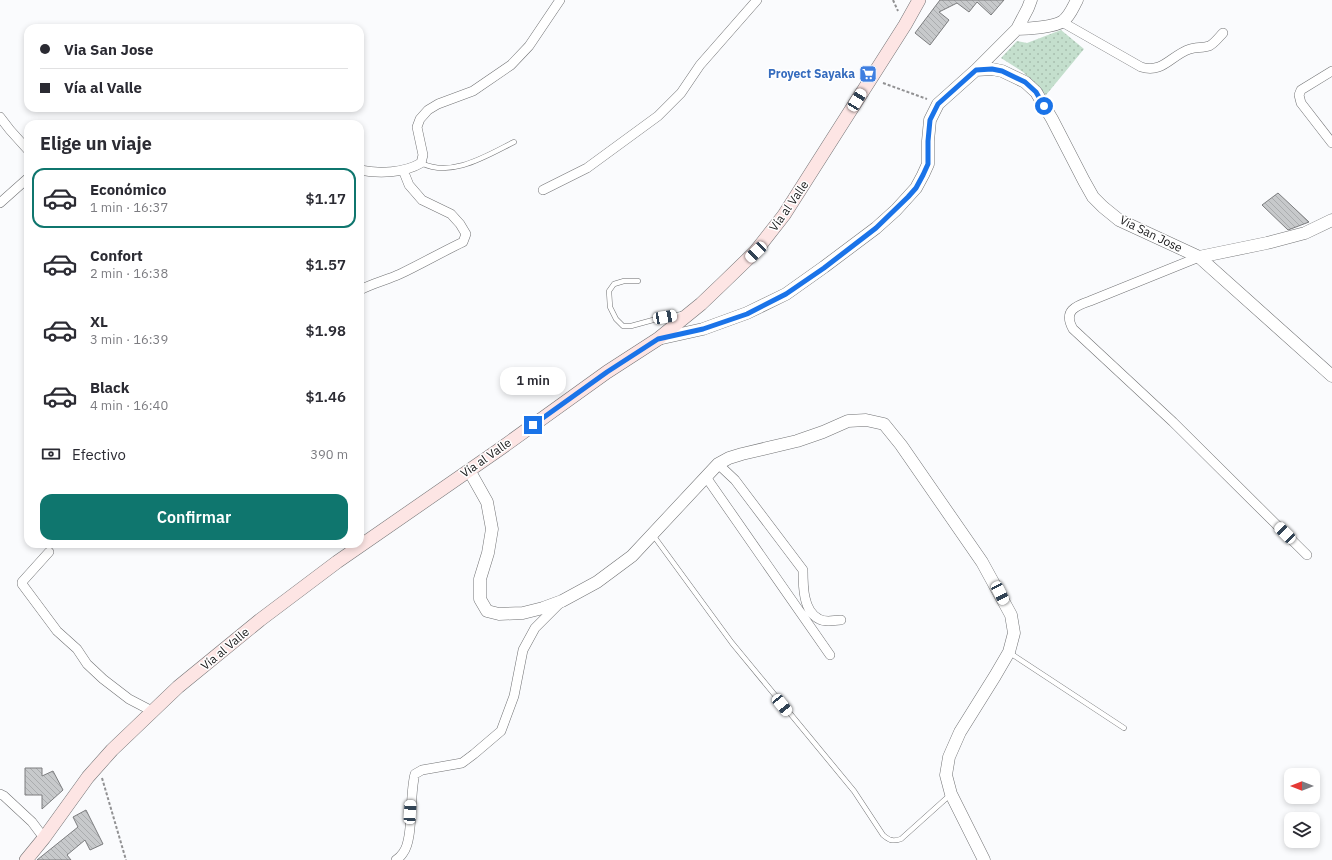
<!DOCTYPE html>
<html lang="es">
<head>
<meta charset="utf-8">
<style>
  :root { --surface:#fff; --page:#f7f7f7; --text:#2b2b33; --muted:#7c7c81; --line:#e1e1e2; --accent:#0f766e }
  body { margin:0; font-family:"IBM Plex Sans",sans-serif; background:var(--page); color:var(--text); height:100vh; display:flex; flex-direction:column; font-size:15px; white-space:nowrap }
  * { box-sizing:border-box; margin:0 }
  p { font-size:13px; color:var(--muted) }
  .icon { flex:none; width:22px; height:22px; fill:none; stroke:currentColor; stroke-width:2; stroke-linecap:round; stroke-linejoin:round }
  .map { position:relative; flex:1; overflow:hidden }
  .details { position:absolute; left:24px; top:120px; width:340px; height:428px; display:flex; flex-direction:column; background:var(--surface); border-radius:12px; box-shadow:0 2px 6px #0003 }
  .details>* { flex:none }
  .banner { position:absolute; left:24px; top:24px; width:340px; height:88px; border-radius:12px; box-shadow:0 2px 6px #0003; display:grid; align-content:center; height:88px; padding:0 16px; background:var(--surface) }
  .needle { width:26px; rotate:270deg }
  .fabs { position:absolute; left:1284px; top:768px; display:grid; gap:8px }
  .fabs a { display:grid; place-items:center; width:36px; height:36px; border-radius:8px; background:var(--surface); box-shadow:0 2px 6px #0003; font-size:20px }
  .end { position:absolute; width:18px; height:18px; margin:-9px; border:5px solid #1a73e8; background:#fff; box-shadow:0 0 0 2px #fff }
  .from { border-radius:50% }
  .bubble { position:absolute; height:28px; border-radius:12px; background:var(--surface); box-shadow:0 2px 6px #0003; font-size:13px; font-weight:600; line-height:28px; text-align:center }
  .car { position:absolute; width:12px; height:24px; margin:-12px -6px; border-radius:5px; box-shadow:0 0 3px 1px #0007; background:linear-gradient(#fff 24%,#345 0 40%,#fff 0 76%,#345 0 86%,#fff 0) }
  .banner b { display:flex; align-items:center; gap:14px; height:38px; font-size:15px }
  .banner b+b { border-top:1px solid var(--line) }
  .banner i { width:10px; height:10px; background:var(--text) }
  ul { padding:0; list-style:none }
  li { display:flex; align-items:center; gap:12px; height:60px; margin:0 8px 6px; padding:0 8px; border:2px solid transparent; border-radius:12px }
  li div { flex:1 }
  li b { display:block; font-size:15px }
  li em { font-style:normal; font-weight:600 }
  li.active { border-color:var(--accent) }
  li>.icon { width:36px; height:36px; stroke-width:1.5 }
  h2 { padding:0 16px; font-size:18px; line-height:48px }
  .pay { display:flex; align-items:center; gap:10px; height:44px; padding:0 16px; font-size:15px }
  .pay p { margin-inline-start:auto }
  .cta { display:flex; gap:8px; margin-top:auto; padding:8px 16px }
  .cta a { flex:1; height:46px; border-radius:12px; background:var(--accent); color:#fff; font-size:16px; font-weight:600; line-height:46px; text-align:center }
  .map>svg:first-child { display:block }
  .green { fill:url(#green-dots) }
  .building { fill:url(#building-back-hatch); stroke:#7c7d7f }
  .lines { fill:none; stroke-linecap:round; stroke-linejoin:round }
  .service-casing { stroke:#717274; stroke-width:5.5 }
  .minor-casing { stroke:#717274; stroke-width:10 }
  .tertiary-casing { stroke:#717274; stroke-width:13 }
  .secondary-casing { stroke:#717274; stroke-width:14 }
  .path { stroke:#919193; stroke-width:2; stroke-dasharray:3 2; stroke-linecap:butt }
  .service { stroke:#fff; stroke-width:4.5 }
  .minor { stroke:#fff; stroke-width:9 }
  .tertiary { stroke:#fff; stroke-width:12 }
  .secondary { stroke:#fde5e4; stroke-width:13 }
  .route { stroke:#1a73e8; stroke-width:5 }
  .labels { text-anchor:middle; stroke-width:3; stroke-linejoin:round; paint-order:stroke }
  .shop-label { font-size:12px; font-weight:bold; fill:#366cbe; stroke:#fff; text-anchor:end }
  .street-label { font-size:12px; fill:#171718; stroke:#fff }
</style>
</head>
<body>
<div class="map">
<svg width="1332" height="860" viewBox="0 0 1332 860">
  <defs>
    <pattern id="green-dots" width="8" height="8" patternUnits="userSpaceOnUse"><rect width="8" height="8" fill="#c4dfcd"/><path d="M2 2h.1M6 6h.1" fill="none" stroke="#a8bfaf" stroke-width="1.8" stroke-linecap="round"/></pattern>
    <pattern id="building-back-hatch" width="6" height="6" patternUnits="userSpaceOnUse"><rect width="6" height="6" fill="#c7c9cb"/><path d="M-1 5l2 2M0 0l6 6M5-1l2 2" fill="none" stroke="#aaacae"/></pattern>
  </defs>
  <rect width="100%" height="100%" fill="#fafbfd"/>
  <!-- green -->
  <path class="green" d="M 1061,30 L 1084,49 L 1046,95 L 1023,72 L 1001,58 L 1017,41 L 1027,43 Z"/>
  <!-- building -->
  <path class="building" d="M 940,0 L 1004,0 L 991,15 L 977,2 L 969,12 L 957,3 L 939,12 L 949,20 L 930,45 L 915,33 Z
    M 1278,193 L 1309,222 L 1288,230 L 1262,205 Z
    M 25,768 L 42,768 L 42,776 L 53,771 L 63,790 L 42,809 L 42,795 L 25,795 Z
    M 86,810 L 103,844 L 90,850 L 85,840 L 67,855 L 71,860 L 37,860 L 78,827 L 73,817 Z"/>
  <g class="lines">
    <defs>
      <path id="service" d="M 421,163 C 452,178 486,156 514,142
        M 638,281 L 624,281 L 614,284 L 609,291 L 610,307 L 616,319 L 623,326 L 631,326 L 653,320 L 682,314
        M 653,535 L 732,643 L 854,791 L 883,835 C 889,840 892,842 901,839 L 950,795
        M 1010,653 L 1124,728"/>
      <path id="minor" d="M 1062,22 L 1141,67 C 1163,74 1171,55 1190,49 C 1196,47 1203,48 1209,46 C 1214,44 1219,37 1223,33
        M 1332,71 L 1301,90 L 1299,95 L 1301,103 L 1332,143
        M 0,117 L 10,130 L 28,150
        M 360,170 C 379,174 404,173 421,163 L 423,155 L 417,127 L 420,119 L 428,110 L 438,104 L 473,91 L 511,65 L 529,46 L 560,0
        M 543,190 L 587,168 L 658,116 L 681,93 L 700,65 L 757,0
        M 0,203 L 28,178
        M 1199,257 L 1090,301 C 1075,306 1063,311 1073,329 L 1173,422 L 1307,555
        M 360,290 C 373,283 387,280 400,274 C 421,264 442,252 463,242 L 466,234 L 460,224 L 451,214 L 422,200 L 409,185 L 403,170
        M 718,464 L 735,480 L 803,570 C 803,586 803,611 819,619 C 826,623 834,620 841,620
        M 706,477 L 830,655
        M 49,552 L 22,582 L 22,584 L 57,631 L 77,649 L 87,664 L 103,679 L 129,699 L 152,711
        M 0,794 L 4,796 L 32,822 L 44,838
        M 396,860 C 399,858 401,856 403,853 C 414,839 409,795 415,774 L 422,770 L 462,763 L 474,754 L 501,731 L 514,696 L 523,650 L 535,628 L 561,602"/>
      <path id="tertiary" d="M 1017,29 C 1028,29 1055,27 1063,21 C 1070,16 1073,7 1077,0
        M 976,70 L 992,69 L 1002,71 L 1025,82 L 1036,92 L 1052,119 L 1084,181 L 1093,197 L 1103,207 L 1119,220 L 1199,257 L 1332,376
        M 1199,257 L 1267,243 L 1305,233 L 1332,220
        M 658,339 L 703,329 L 747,313 L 786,294 L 824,267 L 876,228 L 896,210 L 916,188 L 923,175 L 928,164 L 928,141 L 930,120 L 938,104 L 976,70 L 1017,29 L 1028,8 L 1031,0
        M 469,470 L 487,502 L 492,529 L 488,553 L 480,579 L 480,599 L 487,611 L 499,614 L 523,613 L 543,608 L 562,601 L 597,582 L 632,556 L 718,464 L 729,458 L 742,454 L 797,441 L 823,432 L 848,421 L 866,420 L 884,424 L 901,445 L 982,562 L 1011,615 L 1014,633 L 1009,652 L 995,676 L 960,732 L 949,757 L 946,775 L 951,794 L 984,860"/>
      <path id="secondary" d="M 26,860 L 44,838 L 88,777 L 112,750 L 178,687 L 260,620 L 337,562 L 500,449 L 607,372 L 658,339 L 701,304 L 723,283 L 755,252 L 784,215 L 905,25 L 919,0"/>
    </defs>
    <!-- service casing -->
    <use href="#service" class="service-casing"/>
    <!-- minor casing -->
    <use href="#minor" class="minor-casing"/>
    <!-- tertiary casing -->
    <use href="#tertiary" class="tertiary-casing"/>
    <!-- secondary casing -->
    <use href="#secondary" class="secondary-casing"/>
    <!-- path -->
    <path class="path" d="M 893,0 L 898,11
      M 883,83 L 927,99
      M 102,778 L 126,860"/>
    <!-- service -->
    <use href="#service" class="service"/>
    <!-- minor -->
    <use href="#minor" class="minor"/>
    <!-- tertiary -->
    <use href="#tertiary" class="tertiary"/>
    <!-- secondary -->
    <use href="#secondary" class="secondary"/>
  </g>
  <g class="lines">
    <!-- route -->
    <path class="route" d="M 533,425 L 607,372 L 658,339 L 703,329 L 747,314 L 786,294 L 824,268 L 876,228 L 908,197 L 916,188 L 923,175 L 928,164 L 928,141 L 930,120 L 938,104 L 976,70 L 992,69 L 1002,71 L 1025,82 L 1036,92 L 1044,106"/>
  </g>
  <!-- icons -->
  <defs>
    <symbol id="supermarket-square" viewBox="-11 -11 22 22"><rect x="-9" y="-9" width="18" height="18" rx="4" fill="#3f7fe0" stroke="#fff"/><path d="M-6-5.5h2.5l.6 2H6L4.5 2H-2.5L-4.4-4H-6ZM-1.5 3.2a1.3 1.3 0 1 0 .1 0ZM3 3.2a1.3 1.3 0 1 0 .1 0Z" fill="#fff"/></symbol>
  </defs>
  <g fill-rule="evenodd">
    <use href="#supermarket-square" x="858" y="64" width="20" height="20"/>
  </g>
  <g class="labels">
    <!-- shop labels -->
    <g class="shop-label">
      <text x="855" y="78">Proyect Sayaka</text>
    </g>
    <!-- street labels -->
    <g class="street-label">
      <text transform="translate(789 206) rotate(-55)" y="4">Vía al Valle</text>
      <text transform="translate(1151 234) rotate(26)" y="4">Via San Jose</text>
      <text transform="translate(486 458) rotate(-35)" y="4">Vía al Valle</text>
      <text transform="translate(225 649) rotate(-40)" y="4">Vía al Valle</text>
    </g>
  </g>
</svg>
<div class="fabs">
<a><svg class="needle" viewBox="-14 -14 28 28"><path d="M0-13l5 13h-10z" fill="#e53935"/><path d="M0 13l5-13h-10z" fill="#7c7c81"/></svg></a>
<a><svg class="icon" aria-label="layers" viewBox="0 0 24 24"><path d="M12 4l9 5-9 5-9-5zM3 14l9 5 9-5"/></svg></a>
</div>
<i class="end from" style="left:1044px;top:106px"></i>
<i class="end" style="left:533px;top:425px"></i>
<div class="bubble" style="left:500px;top:367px;width:66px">1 min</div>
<i class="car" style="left:857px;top:100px;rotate:31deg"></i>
<i class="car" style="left:756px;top:252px;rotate:226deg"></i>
<i class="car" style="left:665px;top:317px;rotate:80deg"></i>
<i class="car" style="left:1285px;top:533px;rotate:315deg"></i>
<i class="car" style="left:1000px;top:593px;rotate:153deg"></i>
<i class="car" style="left:782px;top:705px;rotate:141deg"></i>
<i class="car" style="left:410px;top:812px;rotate:3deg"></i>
<div class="banner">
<b><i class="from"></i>Via San Jose</b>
<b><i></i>Vía al Valle</b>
</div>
<section class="details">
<h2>Elige un viaje</h2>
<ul>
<li class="active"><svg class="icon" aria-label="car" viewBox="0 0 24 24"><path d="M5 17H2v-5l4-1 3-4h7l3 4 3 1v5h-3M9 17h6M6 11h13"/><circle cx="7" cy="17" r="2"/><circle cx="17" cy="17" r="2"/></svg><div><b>Económico</b><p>1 min · 16:37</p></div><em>$1.17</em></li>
<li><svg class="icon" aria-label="car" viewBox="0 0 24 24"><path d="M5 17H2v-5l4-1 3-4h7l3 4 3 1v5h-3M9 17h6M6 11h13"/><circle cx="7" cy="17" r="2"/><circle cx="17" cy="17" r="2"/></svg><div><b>Confort</b><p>2 min · 16:38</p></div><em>$1.57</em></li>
<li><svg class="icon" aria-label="car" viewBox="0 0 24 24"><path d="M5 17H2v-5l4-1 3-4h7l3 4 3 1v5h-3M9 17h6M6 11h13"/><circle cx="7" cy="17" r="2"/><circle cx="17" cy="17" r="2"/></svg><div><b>XL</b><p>3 min · 16:39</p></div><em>$1.98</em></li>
<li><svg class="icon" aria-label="car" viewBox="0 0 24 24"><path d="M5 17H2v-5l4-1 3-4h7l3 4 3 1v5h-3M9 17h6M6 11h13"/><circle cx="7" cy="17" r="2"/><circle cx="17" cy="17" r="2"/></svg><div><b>Black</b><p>4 min · 16:40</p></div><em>$1.46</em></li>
</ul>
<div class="pay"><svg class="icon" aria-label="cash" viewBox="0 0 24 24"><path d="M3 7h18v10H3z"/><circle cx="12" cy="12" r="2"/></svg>Efectivo<p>390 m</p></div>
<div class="cta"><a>Confirmar</a></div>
</section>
</div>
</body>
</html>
